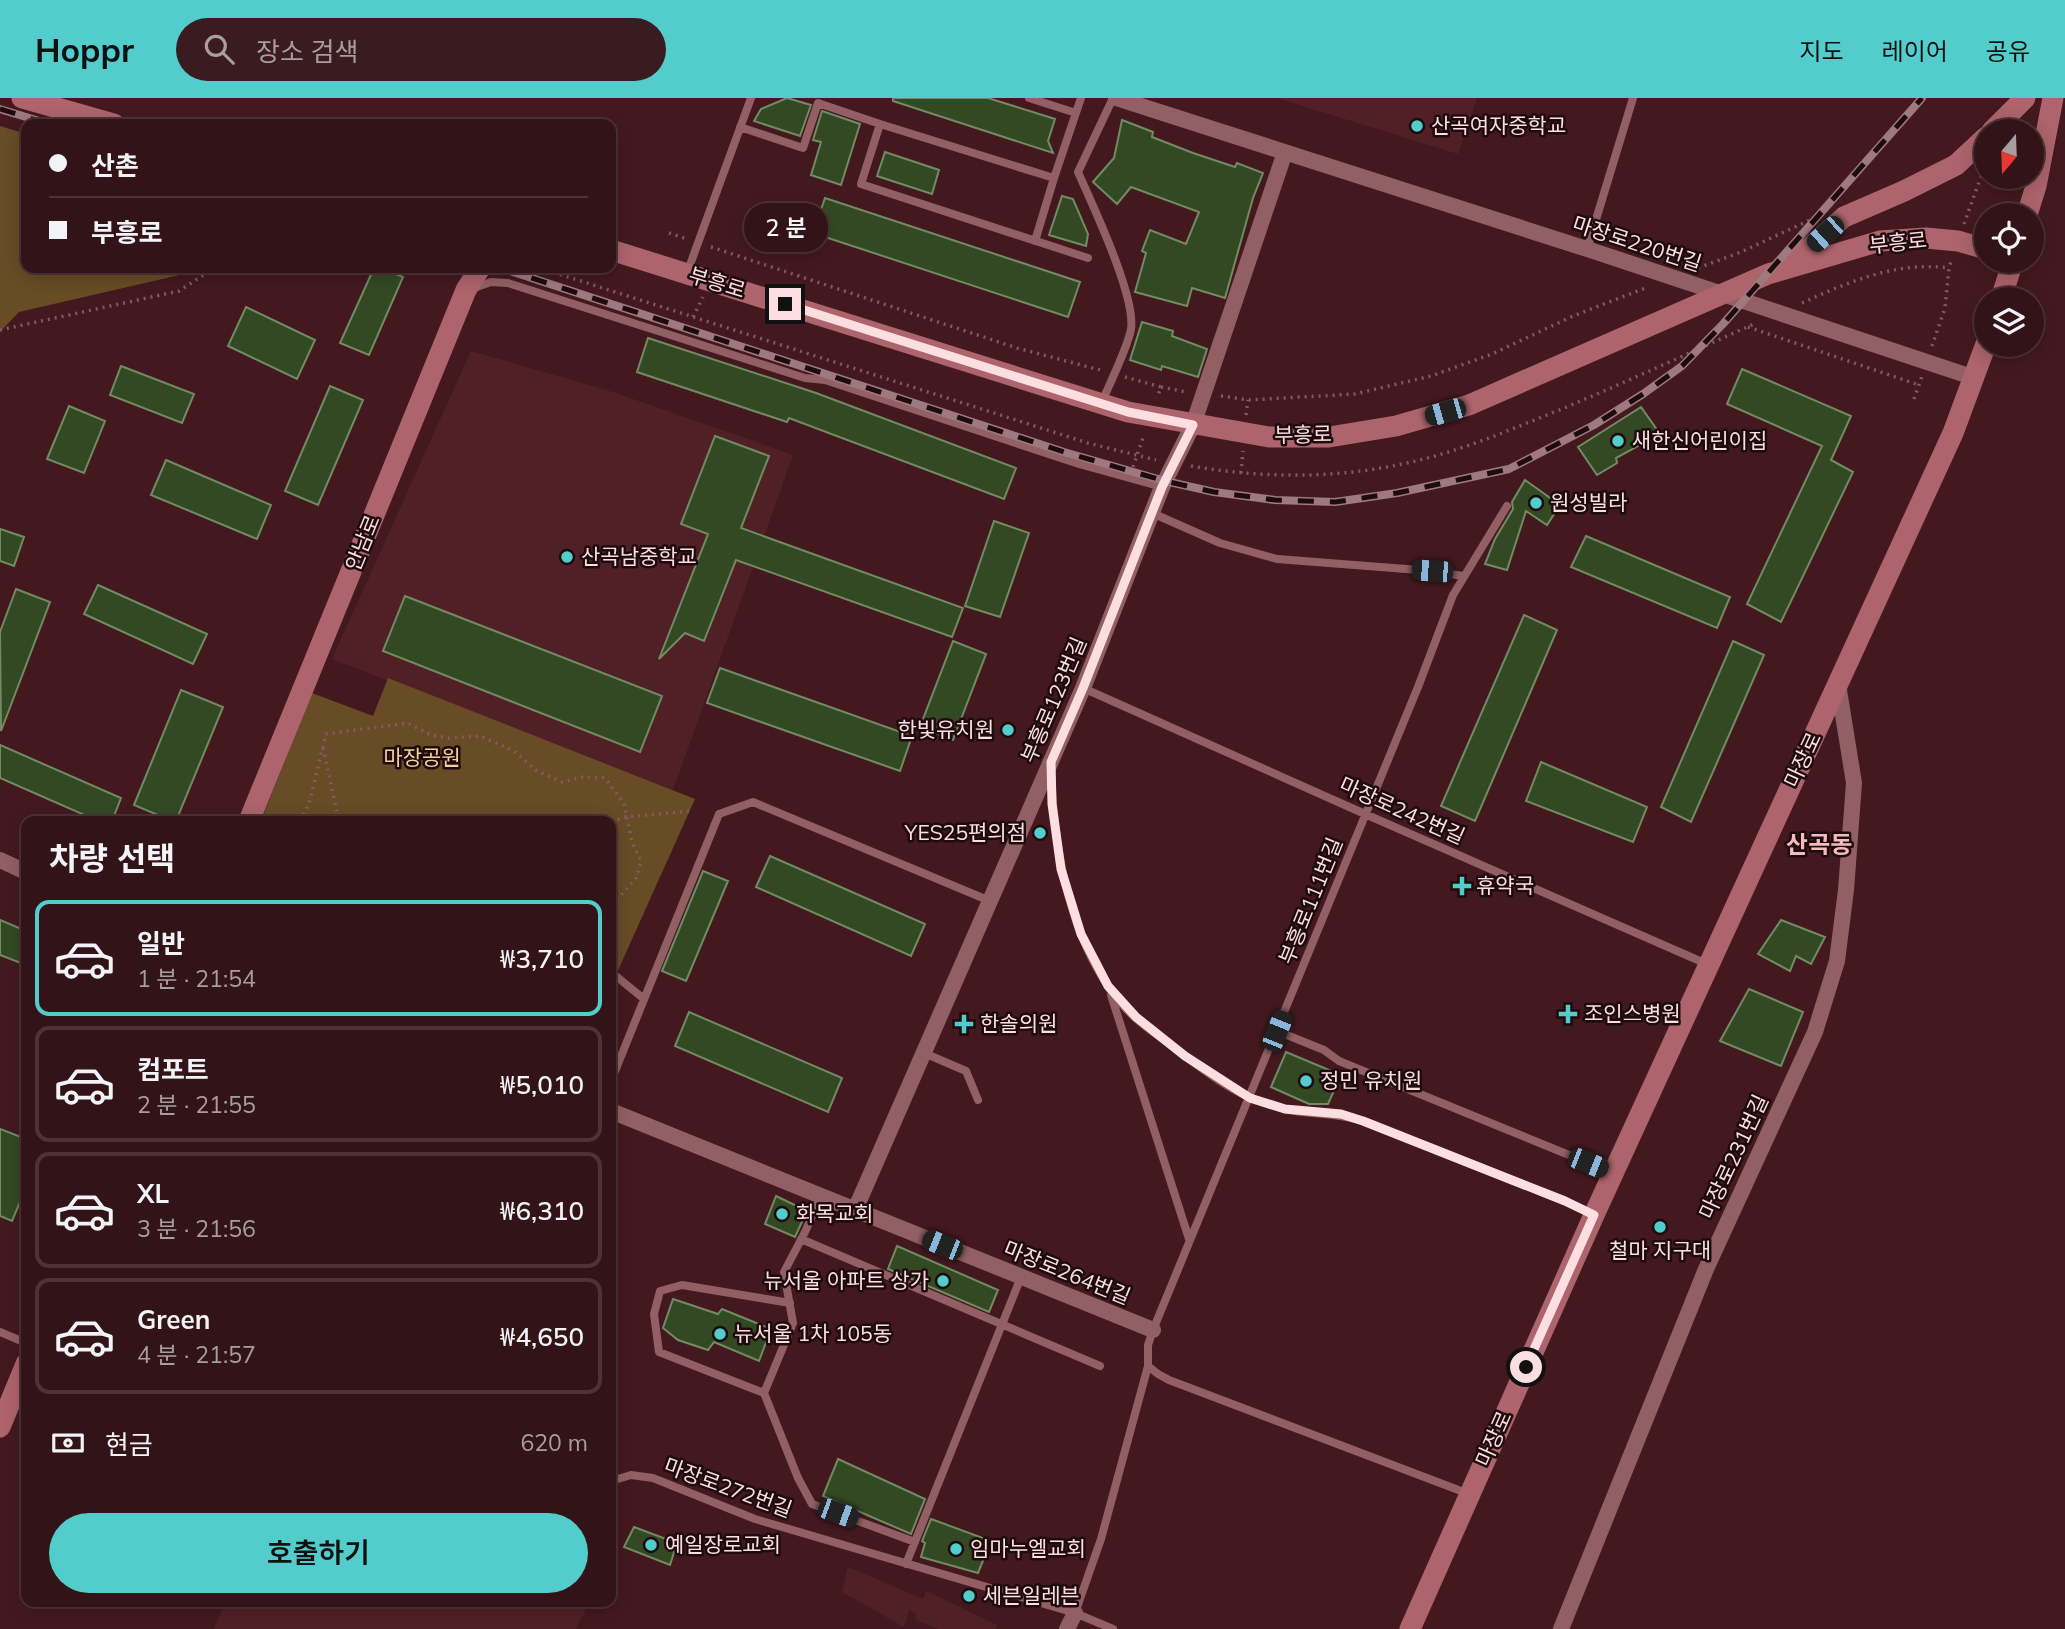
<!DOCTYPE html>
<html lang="ko">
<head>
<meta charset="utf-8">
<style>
  :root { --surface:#321317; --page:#3a1c20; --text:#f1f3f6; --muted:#a89ea1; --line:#4d3236; --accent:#53cdcb }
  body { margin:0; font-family:Mulish,"Noto Sans KR",sans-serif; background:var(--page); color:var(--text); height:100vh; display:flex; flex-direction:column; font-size:26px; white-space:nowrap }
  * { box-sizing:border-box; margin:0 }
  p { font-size:23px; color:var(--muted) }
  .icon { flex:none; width:38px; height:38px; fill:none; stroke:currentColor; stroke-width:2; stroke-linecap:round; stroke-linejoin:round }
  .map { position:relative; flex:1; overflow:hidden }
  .side { position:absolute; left:21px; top:718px; width:595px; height:791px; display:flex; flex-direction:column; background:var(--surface); border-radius:14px; box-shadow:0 4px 18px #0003,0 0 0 2px var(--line) }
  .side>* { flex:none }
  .guide { position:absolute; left:21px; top:21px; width:595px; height:154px; border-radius:14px; box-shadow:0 4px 18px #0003,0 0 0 2px var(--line); display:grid; align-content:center; height:154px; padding:0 28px; background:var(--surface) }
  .needle { width:46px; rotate:199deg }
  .tools { position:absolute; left:1974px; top:21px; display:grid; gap:14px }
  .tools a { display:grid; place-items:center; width:70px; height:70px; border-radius:50%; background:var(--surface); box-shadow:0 4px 18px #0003,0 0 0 2px var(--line); font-size:35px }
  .end { position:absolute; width:32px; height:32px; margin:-16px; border:9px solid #fcdee0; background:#111; box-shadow:0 0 0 4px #111 }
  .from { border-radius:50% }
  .bubble { position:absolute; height:49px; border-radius:24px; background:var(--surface); box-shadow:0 4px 18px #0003,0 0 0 2px var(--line); font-size:23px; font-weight:600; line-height:49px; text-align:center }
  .car { position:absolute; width:21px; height:42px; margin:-21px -10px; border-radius:9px; box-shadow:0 0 5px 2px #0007; background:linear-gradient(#222 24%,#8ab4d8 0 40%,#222 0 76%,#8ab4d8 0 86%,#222 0) }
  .guide b { display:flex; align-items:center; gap:24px; height:66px; font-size:26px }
  .guide b+b { border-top:2px solid var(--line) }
  .guide i { width:18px; height:18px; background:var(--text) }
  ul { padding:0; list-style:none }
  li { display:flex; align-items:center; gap:21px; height:116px; margin:0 14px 10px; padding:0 14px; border:4px solid var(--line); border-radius:14px }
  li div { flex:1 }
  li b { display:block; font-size:26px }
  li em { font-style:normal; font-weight:600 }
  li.selected { border-color:var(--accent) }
  li>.icon { width:63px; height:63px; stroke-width:1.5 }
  h2 { padding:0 28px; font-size:32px; line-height:84px }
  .pay { display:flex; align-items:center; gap:18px; height:77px; padding:0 28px; font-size:26px }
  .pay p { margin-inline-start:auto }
  .cta { display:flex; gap:14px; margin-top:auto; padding:14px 28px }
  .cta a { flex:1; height:80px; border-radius:42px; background:var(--accent); color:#111; font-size:28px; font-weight:600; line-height:80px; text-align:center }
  header { display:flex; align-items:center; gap:42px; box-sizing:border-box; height:98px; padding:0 35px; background:var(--accent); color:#111 }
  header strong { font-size:33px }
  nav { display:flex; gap:38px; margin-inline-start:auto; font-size:24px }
  .search { width:490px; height:63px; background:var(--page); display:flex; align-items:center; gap:18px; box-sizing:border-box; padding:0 24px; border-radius:38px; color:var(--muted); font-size:26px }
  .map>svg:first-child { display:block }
  .built { fill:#512027 }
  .green { fill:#674c26 }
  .building { fill:#334924; stroke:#728b63; stroke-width:2 }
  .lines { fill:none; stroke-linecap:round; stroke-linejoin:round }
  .path { stroke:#815b5f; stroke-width:3.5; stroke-dasharray:2 5; stroke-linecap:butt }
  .lane { stroke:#926064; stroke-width:8 }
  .street { stroke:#926064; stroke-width:16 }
  .secondary { stroke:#ad646c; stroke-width:21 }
  .rail-casing { stroke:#9e7a7e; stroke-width:8 }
  .rail { stroke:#1e0b0d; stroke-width:5; stroke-dasharray:16; stroke-linecap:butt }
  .route { stroke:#fcdee0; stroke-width:9 }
  .poi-dot { fill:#53cdcb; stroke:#1e0b0d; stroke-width:2.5 }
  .labels { text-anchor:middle; stroke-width:5; stroke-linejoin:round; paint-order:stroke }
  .poi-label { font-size:21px; fill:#fcdee0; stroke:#1e0b0d; text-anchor:start }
  .street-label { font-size:21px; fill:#fcdee0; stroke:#1e0b0d }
  .park-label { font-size:21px; fill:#f5cf9c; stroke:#1e0b0d }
  .quarter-label { font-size:24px; font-weight:bold; fill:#f4bbbf; stroke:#1e0b0d }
</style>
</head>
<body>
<header>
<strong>Hoppr</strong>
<div class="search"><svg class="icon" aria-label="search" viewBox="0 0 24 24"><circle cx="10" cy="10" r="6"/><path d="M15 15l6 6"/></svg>장소 검색</div>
<nav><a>지도</a><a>레이어</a><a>공유</a></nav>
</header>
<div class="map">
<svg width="2065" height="1531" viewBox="0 0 2065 1531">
  <rect width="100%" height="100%" fill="#43191f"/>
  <!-- built -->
  <path class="built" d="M 1277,0 L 1477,0 L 1458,56 Z
    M 471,253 L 613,294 L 793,357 L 673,692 L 332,561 Z
    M 848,1469 L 923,1501 L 926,1493 L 997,1527 L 995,1531 L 938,1531 L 916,1522 L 916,1515 L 909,1512 L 904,1529 L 842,1494 Z
    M 225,1503 L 590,1503 L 576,1531 L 214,1531 Z"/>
  <!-- green -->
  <path class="green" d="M 0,28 L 26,36 L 26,170 L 190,170 L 184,176 L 19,214 L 0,234 Z
    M 388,580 L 695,701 L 611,888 L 611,723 L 261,723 L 312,595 L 373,618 Z"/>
  <!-- building -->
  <path class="building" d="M 787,0 L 811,7 L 800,38 L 754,23 L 761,11 Z
    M 893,0 L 988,0 L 1055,21 L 1048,43 L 1053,55 L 893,3 Z
    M 822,13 L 860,26 L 841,87 L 811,77 L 821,44 L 813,42 Z
    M 1122,22 L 1153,34 L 1152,39 L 1193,55 L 1235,69 L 1237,65 L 1263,75 L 1253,100 L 1225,200 L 1192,190 L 1187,208 L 1135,194 L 1146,155 L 1142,153 L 1150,132 L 1186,146 L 1199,114 L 1131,89 L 1117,106 L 1093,84 L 1114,60 Z
    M 885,54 L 939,72 L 932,96 L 877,78 Z
    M 1062,98 L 1073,101 L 1088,136 L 1086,148 L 1049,137 Z
    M 825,100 L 1080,184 L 1068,219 L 813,135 Z
    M 374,170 L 381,170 L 403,179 L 369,257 L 340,245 Z
    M 246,209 L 315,242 L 297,281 L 228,248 Z
    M 1142,224 L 1173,233 L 1172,238 L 1207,251 L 1198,279 L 1162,268 L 1161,272 L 1130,262 Z
    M 648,240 L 816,295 L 1016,370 L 1004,401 L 789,320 L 787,324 L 637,274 Z
    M 121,268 L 194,296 L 182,325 L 110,297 Z
    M 1742,271 L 1851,318 L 1831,362 L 1853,374 L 1781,524 L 1747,506 L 1822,348 L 1727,306 Z
    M 330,288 L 363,302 L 318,407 L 285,393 Z
    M 69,308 L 105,323 L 84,375 L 47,361 Z
    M 1641,309 L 1660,336 L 1616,360 L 1617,365 L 1597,377 L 1578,349 Z
    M 715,338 L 769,358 L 741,430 L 963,510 L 952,539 L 736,462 L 704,543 L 685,535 L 659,561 L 708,436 L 681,426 Z
    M 166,362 L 271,407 L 257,441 L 151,397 Z
    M 1525,382 L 1560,407 L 1547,427 L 1526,413 L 1507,472 L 1485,466 L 1495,441 L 1513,411 L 1512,404 Z
    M 994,423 L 1029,435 L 1000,519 L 965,508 Z
    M 0,431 L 24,439 L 14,468 L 0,463 Z
    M 1586,438 L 1730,499 L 1717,530 L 1571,469 Z
    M 98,487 L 207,536 L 193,566 L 84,516 Z
    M 16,491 L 50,504 L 1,633 L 0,534 Z
    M 405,498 L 662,598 L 640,654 L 383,553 Z
    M 1524,517 L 1557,532 L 1475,723 L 1441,708 Z
    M 953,543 L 986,556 L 953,642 L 920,629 Z
    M 1733,543 L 1764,557 L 1691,724 L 1661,709 Z
    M 720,570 L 912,638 L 900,673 L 707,605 Z
    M 181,592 L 223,609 L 176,723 L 172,723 L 134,707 Z
    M 0,647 L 121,700 L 112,723 L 98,723 L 0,680 Z
    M 1541,664 L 1647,709 L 1633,744 L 1526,703 Z
    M 770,758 L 925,826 L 911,858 L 756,789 Z
    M 703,773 L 728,783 L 686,883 L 662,873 Z
    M 0,822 L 26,833 L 26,867 L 0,857 Z
    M 1781,822 L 1825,839 L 1811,866 L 1796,858 L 1790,873 L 1758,856 Z
    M 1749,891 L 1803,914 L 1781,968 L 1720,943 Z
    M 689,914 L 842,980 L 828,1014 L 675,948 Z
    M 1286,954 L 1341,977 L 1328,1006 L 1309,1006 L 1271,989 Z
    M 0,1031 L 26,1041 L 26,1090 L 12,1123 L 0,1118 Z
    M 776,1098 L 807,1113 L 795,1139 L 765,1126 Z
    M 897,1148 L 998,1192 L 989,1214 L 888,1171 Z
    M 673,1201 L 718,1216 L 722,1211 L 771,1231 L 759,1263 L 714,1244 L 708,1252 L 678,1242 L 663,1230 Z
    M 838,1361 L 925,1401 L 911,1436 L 823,1398 Z
    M 931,1421 L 991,1443 L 978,1475 L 921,1459 L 925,1445 L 922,1443 Z
    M 634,1429 L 677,1445 L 670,1467 L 624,1449 Z"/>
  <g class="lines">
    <!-- path -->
    <path class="path" d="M 1964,126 L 1984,70 L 1982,68
      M 669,135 L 687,141
      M 711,149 L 1017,250 L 1104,273
      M 540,170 L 1088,345 L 1156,362
      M 1698,170 L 1741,154 L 1810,122
      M 1802,205 C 1848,184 1897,163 1949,170
      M 693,219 L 703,199
      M 1748,229 L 1919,287
      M 0,232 L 179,193 L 214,170
      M 1932,248 L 1945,210 L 1949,170 L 1952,160
      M 1125,279 L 1161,289 L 1157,300
      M 1161,289 L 1186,294
      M 1221,298 L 1248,302 L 1355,296 L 1431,278 L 1492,256 L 1573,218 L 1648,189
      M 1914,301 L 1922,278
      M 1246,317 L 1248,302
      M 1191,368 C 1261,380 1333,381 1402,366 C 1452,356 1500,336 1547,317 C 1618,288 1687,256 1756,225
      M 1133,369 L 1144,337
      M 1241,375 L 1243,353
      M 323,650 L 339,723
      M 300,723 L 309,706 L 326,636 L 408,625 L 431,637 L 449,640 L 480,638 L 514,653 L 535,672 L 562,684 L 583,679 L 605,680 L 624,705 L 632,744 L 641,763 L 636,780 L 611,808
      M 611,724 L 625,719 L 690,713"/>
    <!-- lane -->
    <path class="lane" d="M 1029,0 L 1076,15
      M 1081,0 L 1054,80 L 880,26 L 861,86 L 1088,160
      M 740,29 L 803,50 L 818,5 L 880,26
      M 1035,143 L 1054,80
      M 1587,151 L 1633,0
      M 687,175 L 751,0
      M 474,190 L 491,184 L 508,185 L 805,280 L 825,282 L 1079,366 L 1162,389
      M 1101,306 C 1109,287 1128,249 1131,231 C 1136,198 1092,106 1078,74 L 1113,0
      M 1152,415 L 1220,445 L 1277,461 L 1432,473 L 1463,478
      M 1083,590 L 1365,716 L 1709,867
      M 1051,672 C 1054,750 1068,841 1120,904 C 1135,923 1158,937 1177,952 C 1200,969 1227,991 1254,1001 C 1264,1004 1274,1008 1284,1011 C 1311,1017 1334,1014 1363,1023 L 1565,1103 L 1594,1117
      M 611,874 L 644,901
      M 1111,897 L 1189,1141
      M 1277,933 L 1324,952 L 1339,963 L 1613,1075
      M 924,955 L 966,973 L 978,1002
      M 611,983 L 719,716 L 753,704 L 990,803
      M 821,1098 L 805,1134 L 784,1174 L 793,1225 L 764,1295 L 798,1380 L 812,1406 L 915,1444
      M 801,1141 L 1100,1268
      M 0,1234 L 26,1245
      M 764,1295 L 659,1254 L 654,1216 L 660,1193 L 682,1187 L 790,1205
      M 611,1383 L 631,1377 L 653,1380 L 755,1421 L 1075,1515 L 1113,1531
      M 1469,1396 L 1169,1282 L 1158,1276 L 1148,1268 L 1148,1247 L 1153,1232 L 1418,589 L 1453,497 L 1507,408
      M 906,1466 L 1021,1179
      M 1075,1515 L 1101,1441 L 1148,1268"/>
    <!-- street -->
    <path class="street" d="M 1116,0 L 1587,151 L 1975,280
      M 0,762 L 26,774
      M 611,1013 L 1153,1232
      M 855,1112 L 1083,590 L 1162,389 L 1193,327 L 1285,54
      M 1067,1531 L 1075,1515
      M 1561,1531 L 1706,1171 L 1815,934 L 1837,863 L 1846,792 L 1854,685 L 1838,586"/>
    <!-- secondary -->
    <path class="secondary" d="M 22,0 L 114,26
      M 1992,33 L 2025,0
      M 2027,117 L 2036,88 L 2053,0
      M 611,152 L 1128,314 L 1269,339 L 1329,339 L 1396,328 L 1469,307 L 1768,176 L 1880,143 L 1926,140 L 1958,143 L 1986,151
      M 1791,166 L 1844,119 L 1904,93 L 1956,67 L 1986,39
      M 2001,201 L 2013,163
      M 249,723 L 466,192 L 480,170
      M 0,1329 L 26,1266
      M 1410,1531 L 1594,1117 L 1953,335 L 1986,246"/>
    <defs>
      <path id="rail" d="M 0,11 L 49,26
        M 501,170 L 1064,354 L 1165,383 L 1214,394 L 1275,402 L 1335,404 L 1397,395 L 1509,371 L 1594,327 L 1643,296 L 1682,268 L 1723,226 L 1922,0"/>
    </defs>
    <!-- rail casing -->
    <use href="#rail" class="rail-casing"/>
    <!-- rail -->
    <use href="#rail" class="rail"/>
  </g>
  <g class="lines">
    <!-- route -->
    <path class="route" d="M 785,206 L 1128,314 L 1193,327 L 1162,389 L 1083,590 L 1051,664 L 1052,706 L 1061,771 L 1081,836 L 1108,888 L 1136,919 L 1185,958 L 1250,1000 L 1285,1011 L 1341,1016 L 1363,1023 L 1565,1103 L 1594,1117 L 1526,1269"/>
  </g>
  <!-- markers -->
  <g class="poi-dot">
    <circle cx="1417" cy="28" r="7"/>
    <circle cx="1618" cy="343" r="7"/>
    <circle cx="1536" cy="405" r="7"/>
    <circle cx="567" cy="459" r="7"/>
    <circle cx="1008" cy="632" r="7"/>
    <circle cx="1040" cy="735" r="7"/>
    <path d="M1458.5 777.5h7v7h7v7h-7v7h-7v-7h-7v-7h7z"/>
    <path d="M1564.5 905.5h7v7h7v7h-7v7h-7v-7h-7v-7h7z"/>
    <path d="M960.5 915.5h7v7h7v7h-7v7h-7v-7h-7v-7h7z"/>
    <circle cx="1306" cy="983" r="7"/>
    <circle cx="782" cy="1116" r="7"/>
    <circle cx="1660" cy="1129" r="7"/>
    <circle cx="943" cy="1183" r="7"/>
    <circle cx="720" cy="1236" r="7"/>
    <circle cx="651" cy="1447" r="7"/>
    <circle cx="956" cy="1451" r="7"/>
    <circle cx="969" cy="1498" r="7"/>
  </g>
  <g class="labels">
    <!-- poi labels -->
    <g class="poi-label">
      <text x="1431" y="35">산곡여자중학교</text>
      <text x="1632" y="350">새한신어린이집</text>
      <text x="1550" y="412">원성빌라</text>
      <text x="581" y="466">산곡남중학교</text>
      <text x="994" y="639" text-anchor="end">한빛유치원</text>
      <text x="1026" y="742" text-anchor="end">YES25편의점</text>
      <text x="1476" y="795">휴약국</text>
      <text x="1584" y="923">조인스병원</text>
      <text x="980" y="933">한솔의원</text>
      <text x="1320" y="990">정민 유치원</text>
      <text x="796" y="1123">화목교회</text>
      <text x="1660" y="1160" text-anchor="middle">철마 지구대</text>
      <text x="929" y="1190" text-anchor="end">뉴서울 아파트 상가</text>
      <text x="734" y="1243">뉴서울 1차 105동</text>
      <text x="665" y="1454">예일장로교회</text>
      <text x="970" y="1458">임마누엘교회</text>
      <text x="983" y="1505">세븐일레븐</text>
    </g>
    <!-- street labels -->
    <g class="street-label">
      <text transform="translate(1898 145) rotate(-6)" y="7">부흥로</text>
      <text transform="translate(1637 146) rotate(18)" y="7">마장로220번길</text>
      <text transform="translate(717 185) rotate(17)" y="7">부흥로</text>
      <text transform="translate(1303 337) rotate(-1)" y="7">부흥로</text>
      <text transform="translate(363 445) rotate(-68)" y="7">안남로</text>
      <text transform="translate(1054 602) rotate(-67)" y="7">부흥로123번길</text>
      <text transform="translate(1803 662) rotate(-65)" y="7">마장로</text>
      <text transform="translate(1402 713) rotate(24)" y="7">마장로242번길</text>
      <text transform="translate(1311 803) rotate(-68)" y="7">부흥로111번길</text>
      <text transform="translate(1734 1059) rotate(-65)" y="7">마장로231번길</text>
      <text transform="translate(1067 1175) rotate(22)" y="7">마장로264번길</text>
      <text transform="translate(1494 1341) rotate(-66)" y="7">마장로</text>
      <text transform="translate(728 1390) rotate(20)" y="7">마장로272번길</text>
    </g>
    <!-- park labels -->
    <g class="park-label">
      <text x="422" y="667">마장공원</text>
    </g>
    <!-- quarter labels -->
    <g class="quarter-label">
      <text x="1819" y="755">산곡동</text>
    </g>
  </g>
</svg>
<div class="tools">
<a><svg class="needle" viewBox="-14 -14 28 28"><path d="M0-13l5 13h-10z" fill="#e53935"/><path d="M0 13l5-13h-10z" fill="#a89ea1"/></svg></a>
<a><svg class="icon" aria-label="locate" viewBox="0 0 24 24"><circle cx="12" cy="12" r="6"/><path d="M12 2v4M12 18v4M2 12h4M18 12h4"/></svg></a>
<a><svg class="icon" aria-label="layers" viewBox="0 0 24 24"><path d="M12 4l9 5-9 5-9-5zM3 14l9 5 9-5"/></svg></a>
</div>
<i class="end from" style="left:1526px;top:1269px"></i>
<i class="end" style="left:785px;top:206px"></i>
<div class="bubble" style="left:744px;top:105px;width:84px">2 분</div>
<i class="car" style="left:1825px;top:136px;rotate:228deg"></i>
<i class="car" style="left:1445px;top:314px;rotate:254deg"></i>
<i class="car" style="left:1432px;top:473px;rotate:274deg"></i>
<i class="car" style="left:1277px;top:933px;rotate:22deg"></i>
<i class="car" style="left:1588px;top:1065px;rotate:112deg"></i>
<i class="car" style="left:942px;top:1147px;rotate:292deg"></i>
<i class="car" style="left:838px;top:1415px;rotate:110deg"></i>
<div class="guide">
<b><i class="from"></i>산촌</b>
<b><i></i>부흥로</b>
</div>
<section class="side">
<h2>차량 선택</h2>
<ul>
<li class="selected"><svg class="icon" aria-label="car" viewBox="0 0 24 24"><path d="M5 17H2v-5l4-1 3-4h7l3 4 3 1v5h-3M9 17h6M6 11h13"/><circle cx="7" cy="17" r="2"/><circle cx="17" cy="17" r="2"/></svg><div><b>일반</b><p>1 분 · 21:54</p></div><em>₩3,710</em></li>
<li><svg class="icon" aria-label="car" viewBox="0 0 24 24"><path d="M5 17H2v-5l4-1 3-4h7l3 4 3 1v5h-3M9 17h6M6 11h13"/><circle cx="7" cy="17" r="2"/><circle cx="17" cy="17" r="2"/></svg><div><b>컴포트</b><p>2 분 · 21:55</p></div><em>₩5,010</em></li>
<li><svg class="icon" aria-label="car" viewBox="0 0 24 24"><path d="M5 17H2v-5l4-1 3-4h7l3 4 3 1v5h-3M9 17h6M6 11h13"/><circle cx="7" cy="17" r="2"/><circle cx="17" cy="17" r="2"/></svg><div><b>XL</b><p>3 분 · 21:56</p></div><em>₩6,310</em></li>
<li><svg class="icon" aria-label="car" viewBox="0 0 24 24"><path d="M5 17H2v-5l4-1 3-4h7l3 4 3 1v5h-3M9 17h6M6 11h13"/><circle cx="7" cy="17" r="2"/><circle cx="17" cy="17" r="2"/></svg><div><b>Green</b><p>4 분 · 21:57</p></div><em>₩4,650</em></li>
</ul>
<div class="pay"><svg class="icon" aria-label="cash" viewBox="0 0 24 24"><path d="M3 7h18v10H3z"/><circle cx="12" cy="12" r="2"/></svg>현금<p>620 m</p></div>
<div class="cta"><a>호출하기</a></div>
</section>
</div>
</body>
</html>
